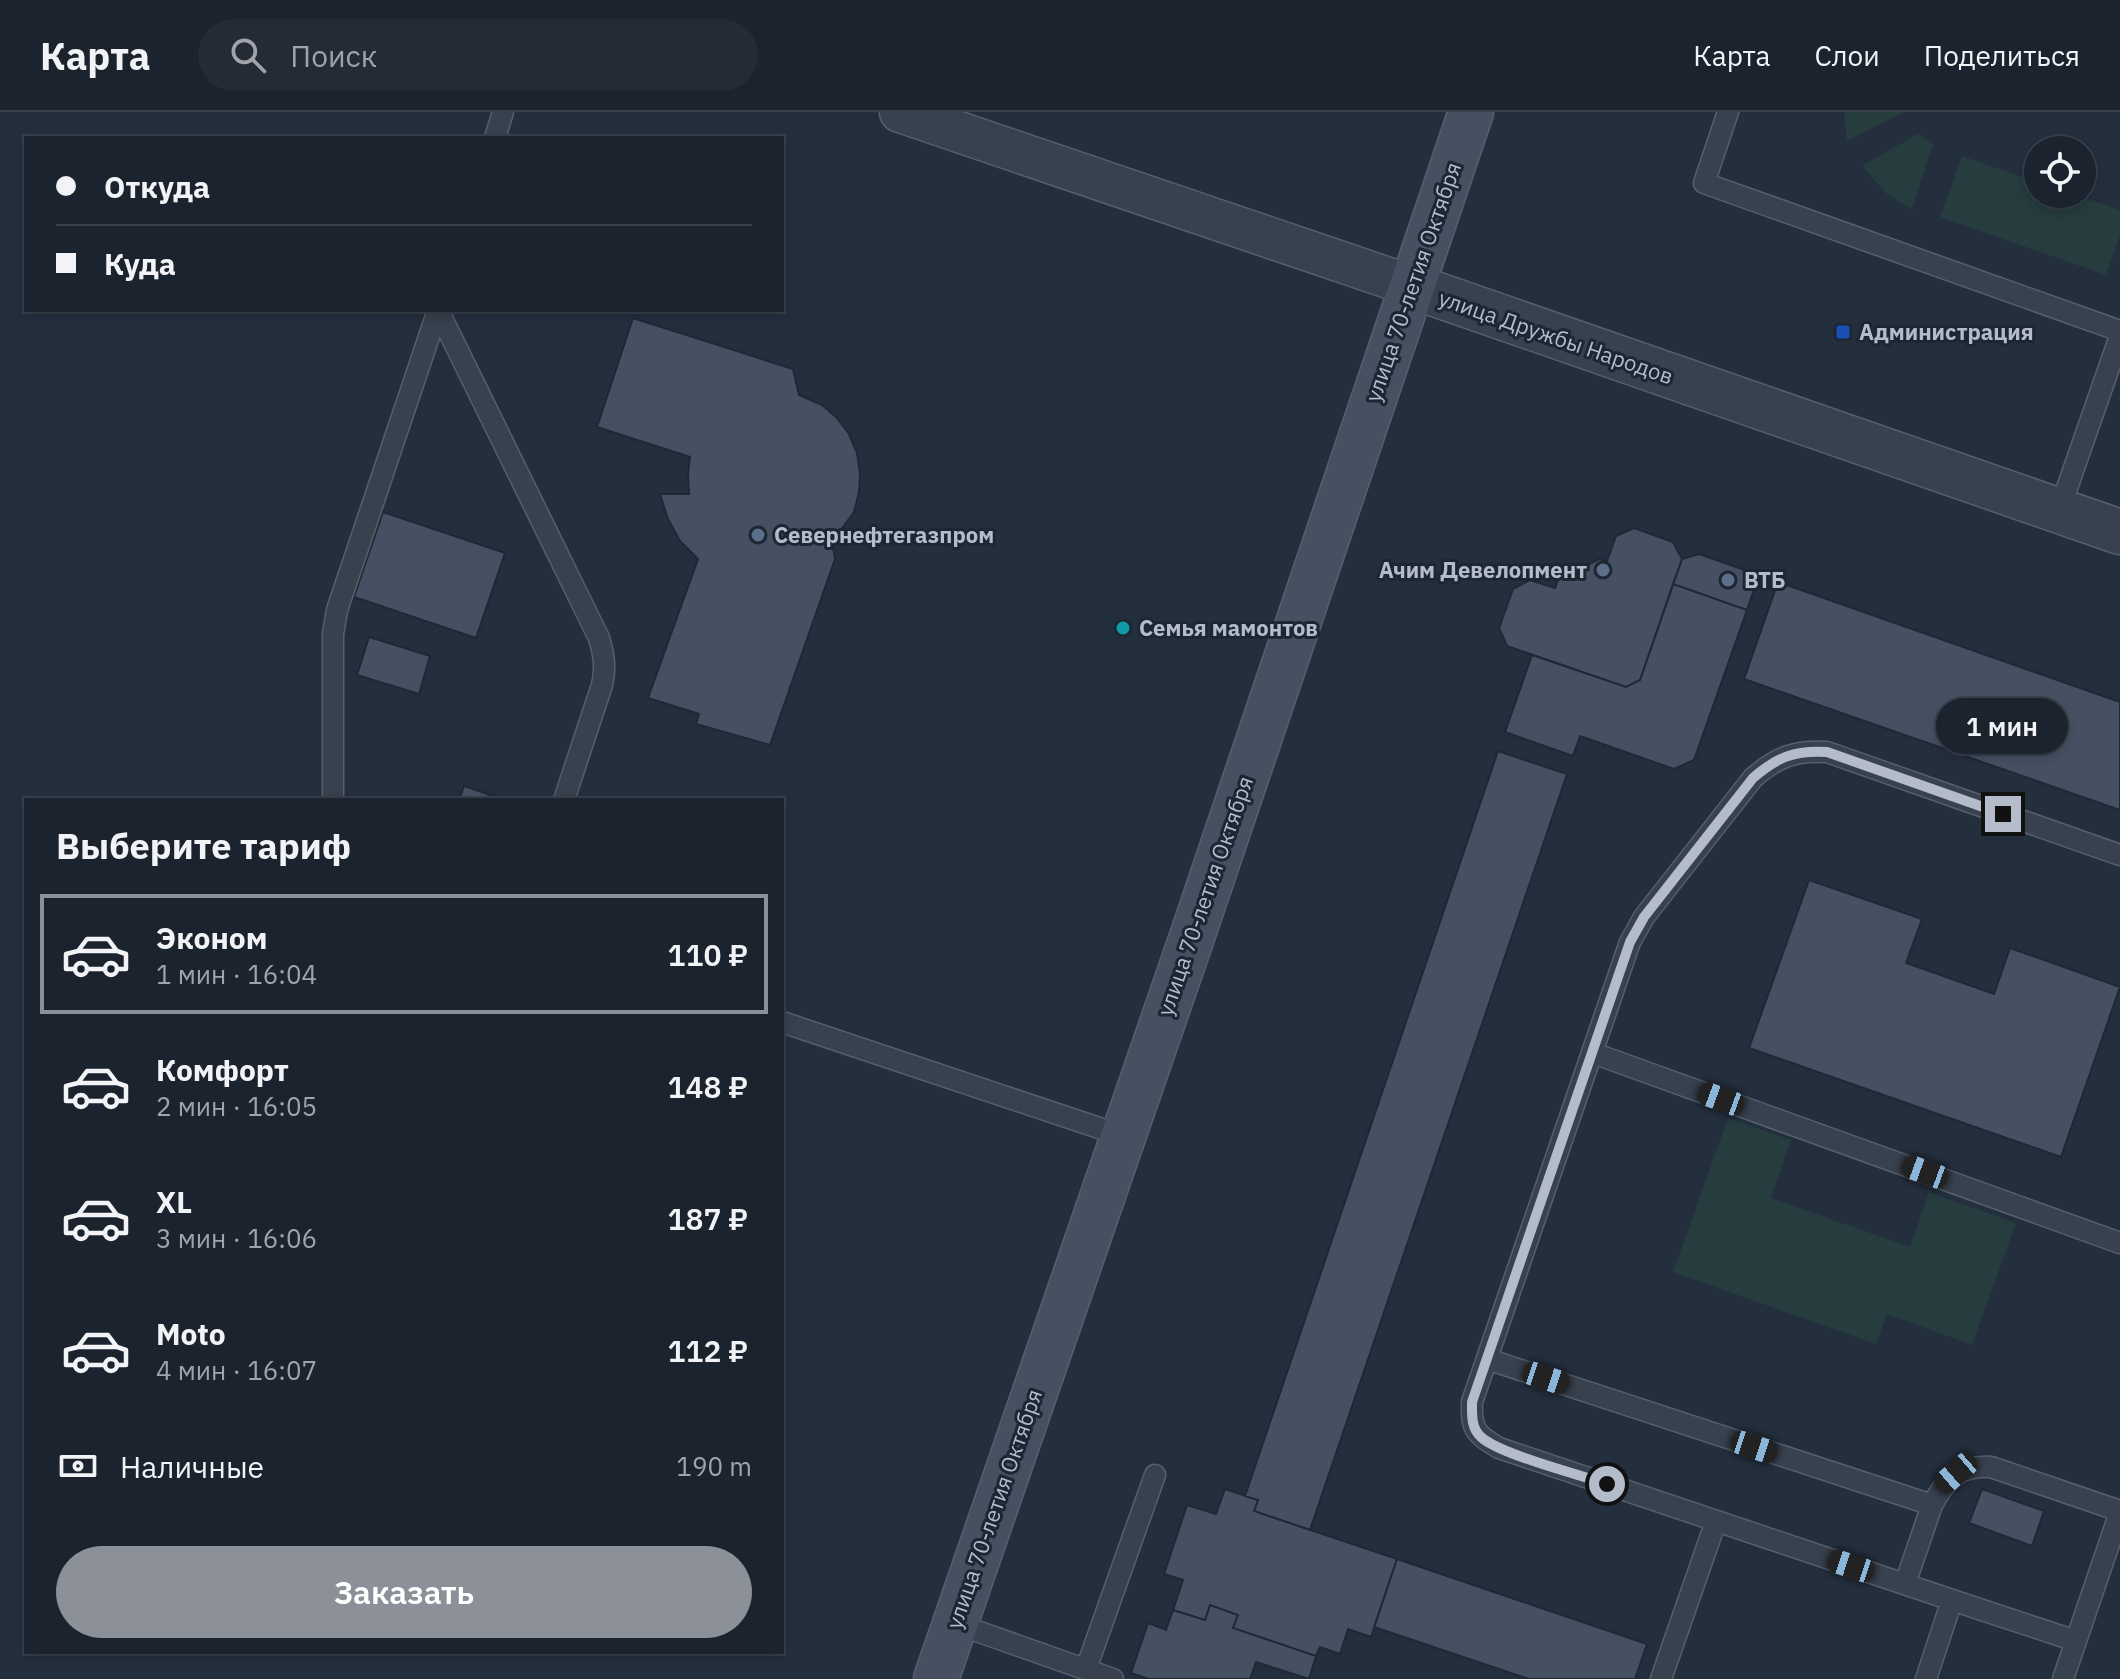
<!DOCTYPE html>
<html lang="ru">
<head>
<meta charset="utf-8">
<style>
  :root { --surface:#1b232e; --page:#242b36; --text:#f1f3f6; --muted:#a0a4aa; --line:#39404a; --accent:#8c9099 }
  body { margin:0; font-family:"IBM Plex Sans",sans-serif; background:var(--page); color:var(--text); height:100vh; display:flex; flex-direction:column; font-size:30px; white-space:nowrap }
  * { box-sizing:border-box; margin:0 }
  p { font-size:26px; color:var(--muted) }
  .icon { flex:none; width:44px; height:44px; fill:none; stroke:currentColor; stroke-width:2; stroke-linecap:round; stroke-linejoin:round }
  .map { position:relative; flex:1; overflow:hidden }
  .side { position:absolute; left:24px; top:686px; width:760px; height:856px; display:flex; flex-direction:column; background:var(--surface); border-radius:0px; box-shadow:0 4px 12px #0003,0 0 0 2px var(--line) }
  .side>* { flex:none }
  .hud { position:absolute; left:24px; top:24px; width:760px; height:176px; border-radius:0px; box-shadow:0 4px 12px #0003,0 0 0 2px var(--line); display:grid; align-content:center; height:176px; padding:0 32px; background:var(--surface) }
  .fabs { position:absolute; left:2024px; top:24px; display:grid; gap:16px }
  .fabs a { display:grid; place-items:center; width:72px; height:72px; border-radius:50%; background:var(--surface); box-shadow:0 4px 12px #0003,0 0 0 2px var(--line); font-size:40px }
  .end { position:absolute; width:36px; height:36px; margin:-18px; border:10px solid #b4bcc9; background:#111; box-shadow:0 0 0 4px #111 }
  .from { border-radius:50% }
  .bubble { position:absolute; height:56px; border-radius:28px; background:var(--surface); box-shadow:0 4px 12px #0003,0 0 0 2px var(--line); font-size:26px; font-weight:600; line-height:56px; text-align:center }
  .car { position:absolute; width:24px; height:48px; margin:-24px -12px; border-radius:10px; box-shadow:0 0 6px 2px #0007; background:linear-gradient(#222 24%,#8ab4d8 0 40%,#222 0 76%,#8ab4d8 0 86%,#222 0) }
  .hud b { display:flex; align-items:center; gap:28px; height:76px; font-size:30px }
  .hud b+b { border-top:2px solid var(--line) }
  .hud i { width:20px; height:20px; background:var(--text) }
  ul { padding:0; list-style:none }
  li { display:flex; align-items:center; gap:24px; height:120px; margin:0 16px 12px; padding:0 16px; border:4px solid transparent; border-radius:0px }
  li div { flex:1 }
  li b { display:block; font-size:30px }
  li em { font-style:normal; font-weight:600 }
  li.selected { border-color:var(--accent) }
  li>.icon { width:72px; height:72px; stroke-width:1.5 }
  h2 { padding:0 32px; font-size:36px; line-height:96px }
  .pay { display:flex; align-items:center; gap:20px; height:88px; padding:0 32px; font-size:30px }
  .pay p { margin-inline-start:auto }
  .button { display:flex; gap:16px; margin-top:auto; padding:16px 32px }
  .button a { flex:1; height:92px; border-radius:48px; background:var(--accent); color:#fff; font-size:32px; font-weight:600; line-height:92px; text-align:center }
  header { display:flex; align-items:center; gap:48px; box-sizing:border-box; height:112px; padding:0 40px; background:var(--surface); border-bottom:2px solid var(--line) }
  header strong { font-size:38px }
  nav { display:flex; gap:44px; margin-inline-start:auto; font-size:28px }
  .search { width:560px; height:72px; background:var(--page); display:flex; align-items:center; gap:20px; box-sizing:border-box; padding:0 28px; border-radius:44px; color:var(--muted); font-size:30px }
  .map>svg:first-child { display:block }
  .green { fill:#263c3f }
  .building { fill:#455162; stroke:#1f2835; stroke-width:2 }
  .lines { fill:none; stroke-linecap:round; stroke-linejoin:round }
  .service-casing { stroke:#565f6c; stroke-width:23 }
  .minor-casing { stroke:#565f6c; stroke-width:43 }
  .tertiary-casing { stroke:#565f6c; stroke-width:47 }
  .secondary-casing { stroke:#565f6c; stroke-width:47 }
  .service { stroke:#38414e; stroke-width:20 }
  .minor { stroke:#38414e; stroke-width:40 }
  .tertiary { stroke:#38414e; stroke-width:44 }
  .secondary { stroke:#465061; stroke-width:44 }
  .route { stroke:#b4bcc9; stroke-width:10 }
  .transit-dot { fill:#1a4fb4; stroke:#1d2633; stroke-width:3 }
  .service-dot { fill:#5c6f8a; stroke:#1d2633; stroke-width:3 }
  .culture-dot { fill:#0f9aa8; stroke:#1d2633; stroke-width:3 }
  .labels { text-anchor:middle; stroke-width:6; stroke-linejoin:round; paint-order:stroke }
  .street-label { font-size:22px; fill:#b4bcc9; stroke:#1d2633 }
  .poi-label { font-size:22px; font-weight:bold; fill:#b4bcc9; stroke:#1d2633; text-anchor:start }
</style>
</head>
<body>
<header>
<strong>Карта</strong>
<div class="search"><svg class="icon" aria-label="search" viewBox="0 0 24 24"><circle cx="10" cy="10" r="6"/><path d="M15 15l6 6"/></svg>Поиск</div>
<nav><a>Карта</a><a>Слои</a><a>Поделиться</a></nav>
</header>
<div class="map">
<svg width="2120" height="1567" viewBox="0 0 2120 1567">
  <rect width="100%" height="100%" fill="#242f3e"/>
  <!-- green -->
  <path class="green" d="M 1844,0 L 1904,0 L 1847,29 Z
    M 1918,22 L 1933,32 L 1912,97 L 1887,82 L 1862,54 Z
    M 1962,44 L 2038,70 L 2038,82 L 2073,82 L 2120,98 L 2120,123 L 2106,163 L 1940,105 Z
    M 1728,1006 L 1791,1028 L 1771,1086 L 1910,1135 L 1929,1080 L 2016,1111 L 1972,1233 L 1887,1202 L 1876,1232 L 1673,1160 Z"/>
  <!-- building -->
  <path class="building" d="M 633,206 L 793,257 L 799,283 L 822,293 L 837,306 L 849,322 L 857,341 L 860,361 L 859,380 L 854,400 L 832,430 L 835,447 L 770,633 L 696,612 L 699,602 L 648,586 L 698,447 L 680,429 L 668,407 L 660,382 L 689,382 L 688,361 L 690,345 L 597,315 Z
    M 383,400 L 505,441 L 476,526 L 354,485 Z
    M 1634,416 L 1673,430 L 1682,447 L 1640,568 L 1626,575 L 1507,534 L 1499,516 L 1513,477 L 1530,468 L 1555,476 L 1558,468 L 1599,447 L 1607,449 L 1616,424 Z
    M 1699,442 L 1759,463 L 1747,498 L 1673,472 L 1682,447 Z
    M 1778,470 L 2120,590 L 2120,698 L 1744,567 Z
    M 1673,472 L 1747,498 L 1694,648 L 1674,657 L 1580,624 L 1573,644 L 1505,620 L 1532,543 L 1626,575 L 1640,568 Z
    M 369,525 L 430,544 L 419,582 L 357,563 Z
    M 1498,639 L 1567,662 L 1310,1418 L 1254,1399 L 1258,1388 L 1245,1384 Z
    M 464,674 L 505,688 L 459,688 Z
    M 1809,768 L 1922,807 L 1906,851 L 1994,882 L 2010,836 L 2120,875 L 2061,1045 L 1749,936 Z
    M 1225,1377 L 1258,1388 L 1254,1399 L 1397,1447 L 1371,1525 L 1348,1517 L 1340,1542 L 1320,1535 L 1316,1544 L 1233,1516 L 1238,1503 L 1210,1493 L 1205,1508 L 1173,1498 L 1183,1468 L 1164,1462 L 1187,1393 L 1216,1402 Z
    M 1982,1377 L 2044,1399 L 2032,1434 L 1969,1411 Z
    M 1397,1447 L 1647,1532 L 1635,1567 L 1529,1567 L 1374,1515 Z
    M 1210,1493 L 1238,1503 L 1233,1516 L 1316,1544 L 1309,1567 L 1256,1550 L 1250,1567 L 1149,1567 L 1131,1561 L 1148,1511 L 1166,1518 L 1173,1498 L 1205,1508 Z"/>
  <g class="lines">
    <defs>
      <path id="service" d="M 1728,0 L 1704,71 L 2120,219
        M 495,26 L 503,0
        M 438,198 L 599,526 C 604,543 606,556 602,573 L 564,688
        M 2059,399 L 2120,224
        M 333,688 L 333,522 L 337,498 L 438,198
        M 782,910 L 1123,1024
        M 1593,941 L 2120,1131
        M 1487,1247 L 1932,1393 L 1905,1472
        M 1932,1393 C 1946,1367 1960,1353 1991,1355 L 2120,1399
        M 1952,1488 L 1499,1336 C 1475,1322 1471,1317 1472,1290 L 1630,830 L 1644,805 L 1753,666 C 1777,645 1795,638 1827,640 L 2120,743
        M 954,1511 L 1113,1567
        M 1086,1557 L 1155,1363
        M 1661,1567 L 1716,1409
        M 1926,1567 L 1952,1488 L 2076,1529
        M 2063,1567 L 2120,1400"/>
      <path id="minor" d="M 900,0 L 1412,174"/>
      <path id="tertiary" d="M 1412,174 L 2120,420"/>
      <path id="secondary" d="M 936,1567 L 1193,822 L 1471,0"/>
    </defs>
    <!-- service casing -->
    <use href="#service" class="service-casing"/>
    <!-- minor casing -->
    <use href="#minor" class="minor-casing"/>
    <!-- tertiary casing -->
    <use href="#tertiary" class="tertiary-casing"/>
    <!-- secondary casing -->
    <use href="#secondary" class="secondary-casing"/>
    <!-- service -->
    <use href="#service" class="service"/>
    <!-- minor -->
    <use href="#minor" class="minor"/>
    <!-- tertiary -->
    <use href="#tertiary" class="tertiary"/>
    <!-- secondary -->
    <use href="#secondary" class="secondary"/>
  </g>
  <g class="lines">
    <!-- route -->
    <path class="route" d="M 1607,1372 C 1580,1363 1499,1342 1481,1325 C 1471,1316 1472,1303 1472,1290 L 1630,830 L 1644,805 L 1753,666 C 1777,645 1795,638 1827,640 L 2003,702"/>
  </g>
  <!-- markers -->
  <rect class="transit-dot" x="1835" y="212" width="16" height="16" rx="4"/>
  <g class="service-dot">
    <circle cx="758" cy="423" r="8"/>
    <circle cx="1603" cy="458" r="8"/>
    <circle cx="1728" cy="468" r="8"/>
  </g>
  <circle class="culture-dot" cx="1123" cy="516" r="8"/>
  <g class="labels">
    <!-- street labels -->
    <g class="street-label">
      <text transform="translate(1413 170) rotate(-71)" y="8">улица 70-летия Октября</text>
      <text transform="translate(1556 225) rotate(19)" y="8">улица Дружбы Народов</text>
      <text transform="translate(1205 784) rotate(-71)" y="8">улица 70-летия Октября</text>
      <text transform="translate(994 1397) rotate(-71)" y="8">улица 70-летия Октября</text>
    </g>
    <!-- poi labels -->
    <g class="poi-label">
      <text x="1859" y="228">Администрация</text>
      <text x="774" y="431">Севернефтегазпром</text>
      <text x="1587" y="466" text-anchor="end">Ачим Девелопмент</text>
      <text x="1744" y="476">ВТБ</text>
      <text x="1139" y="524">Семья мамонтов</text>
    </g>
  </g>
</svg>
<div class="fabs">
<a><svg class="icon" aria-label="locate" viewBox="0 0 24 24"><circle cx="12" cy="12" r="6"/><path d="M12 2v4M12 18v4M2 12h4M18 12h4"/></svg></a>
</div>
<i class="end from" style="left:1607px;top:1372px"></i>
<i class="end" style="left:2003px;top:702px"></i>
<div class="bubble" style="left:1936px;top:586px;width:132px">1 мин</div>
<i class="car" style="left:1721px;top:987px;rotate:290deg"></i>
<i class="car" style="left:1925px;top:1060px;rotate:290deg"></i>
<i class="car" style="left:1546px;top:1266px;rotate:108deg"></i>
<i class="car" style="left:1754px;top:1335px;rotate:108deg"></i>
<i class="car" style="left:1956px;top:1361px;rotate:229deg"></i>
<i class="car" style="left:1851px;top:1454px;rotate:288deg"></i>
<div class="hud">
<b><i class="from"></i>Откуда</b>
<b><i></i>Куда</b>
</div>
<section class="side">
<h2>Выберите тариф</h2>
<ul>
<li class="selected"><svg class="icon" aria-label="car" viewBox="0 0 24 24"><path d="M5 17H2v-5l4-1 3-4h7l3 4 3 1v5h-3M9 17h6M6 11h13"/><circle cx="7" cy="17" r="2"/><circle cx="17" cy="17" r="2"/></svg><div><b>Эконом</b><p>1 мин · 16:04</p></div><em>110 ₽</em></li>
<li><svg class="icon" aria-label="car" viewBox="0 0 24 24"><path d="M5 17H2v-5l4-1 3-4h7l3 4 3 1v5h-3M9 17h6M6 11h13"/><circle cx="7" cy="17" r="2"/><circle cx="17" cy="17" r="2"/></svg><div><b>Комфорт</b><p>2 мин · 16:05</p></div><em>148 ₽</em></li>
<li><svg class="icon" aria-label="car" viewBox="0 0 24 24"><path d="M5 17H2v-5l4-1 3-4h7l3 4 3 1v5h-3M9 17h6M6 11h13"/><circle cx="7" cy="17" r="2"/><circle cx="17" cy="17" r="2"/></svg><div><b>XL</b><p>3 мин · 16:06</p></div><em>187 ₽</em></li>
<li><svg class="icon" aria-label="car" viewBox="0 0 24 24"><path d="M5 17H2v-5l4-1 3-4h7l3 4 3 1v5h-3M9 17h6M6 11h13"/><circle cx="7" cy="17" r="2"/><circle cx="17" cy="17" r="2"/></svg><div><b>Moto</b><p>4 мин · 16:07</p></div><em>112 ₽</em></li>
</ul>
<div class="pay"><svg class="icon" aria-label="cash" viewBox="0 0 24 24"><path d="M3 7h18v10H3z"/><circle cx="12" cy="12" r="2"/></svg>Наличные<p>190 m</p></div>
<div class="button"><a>Заказать</a></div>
</section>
</div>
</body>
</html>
